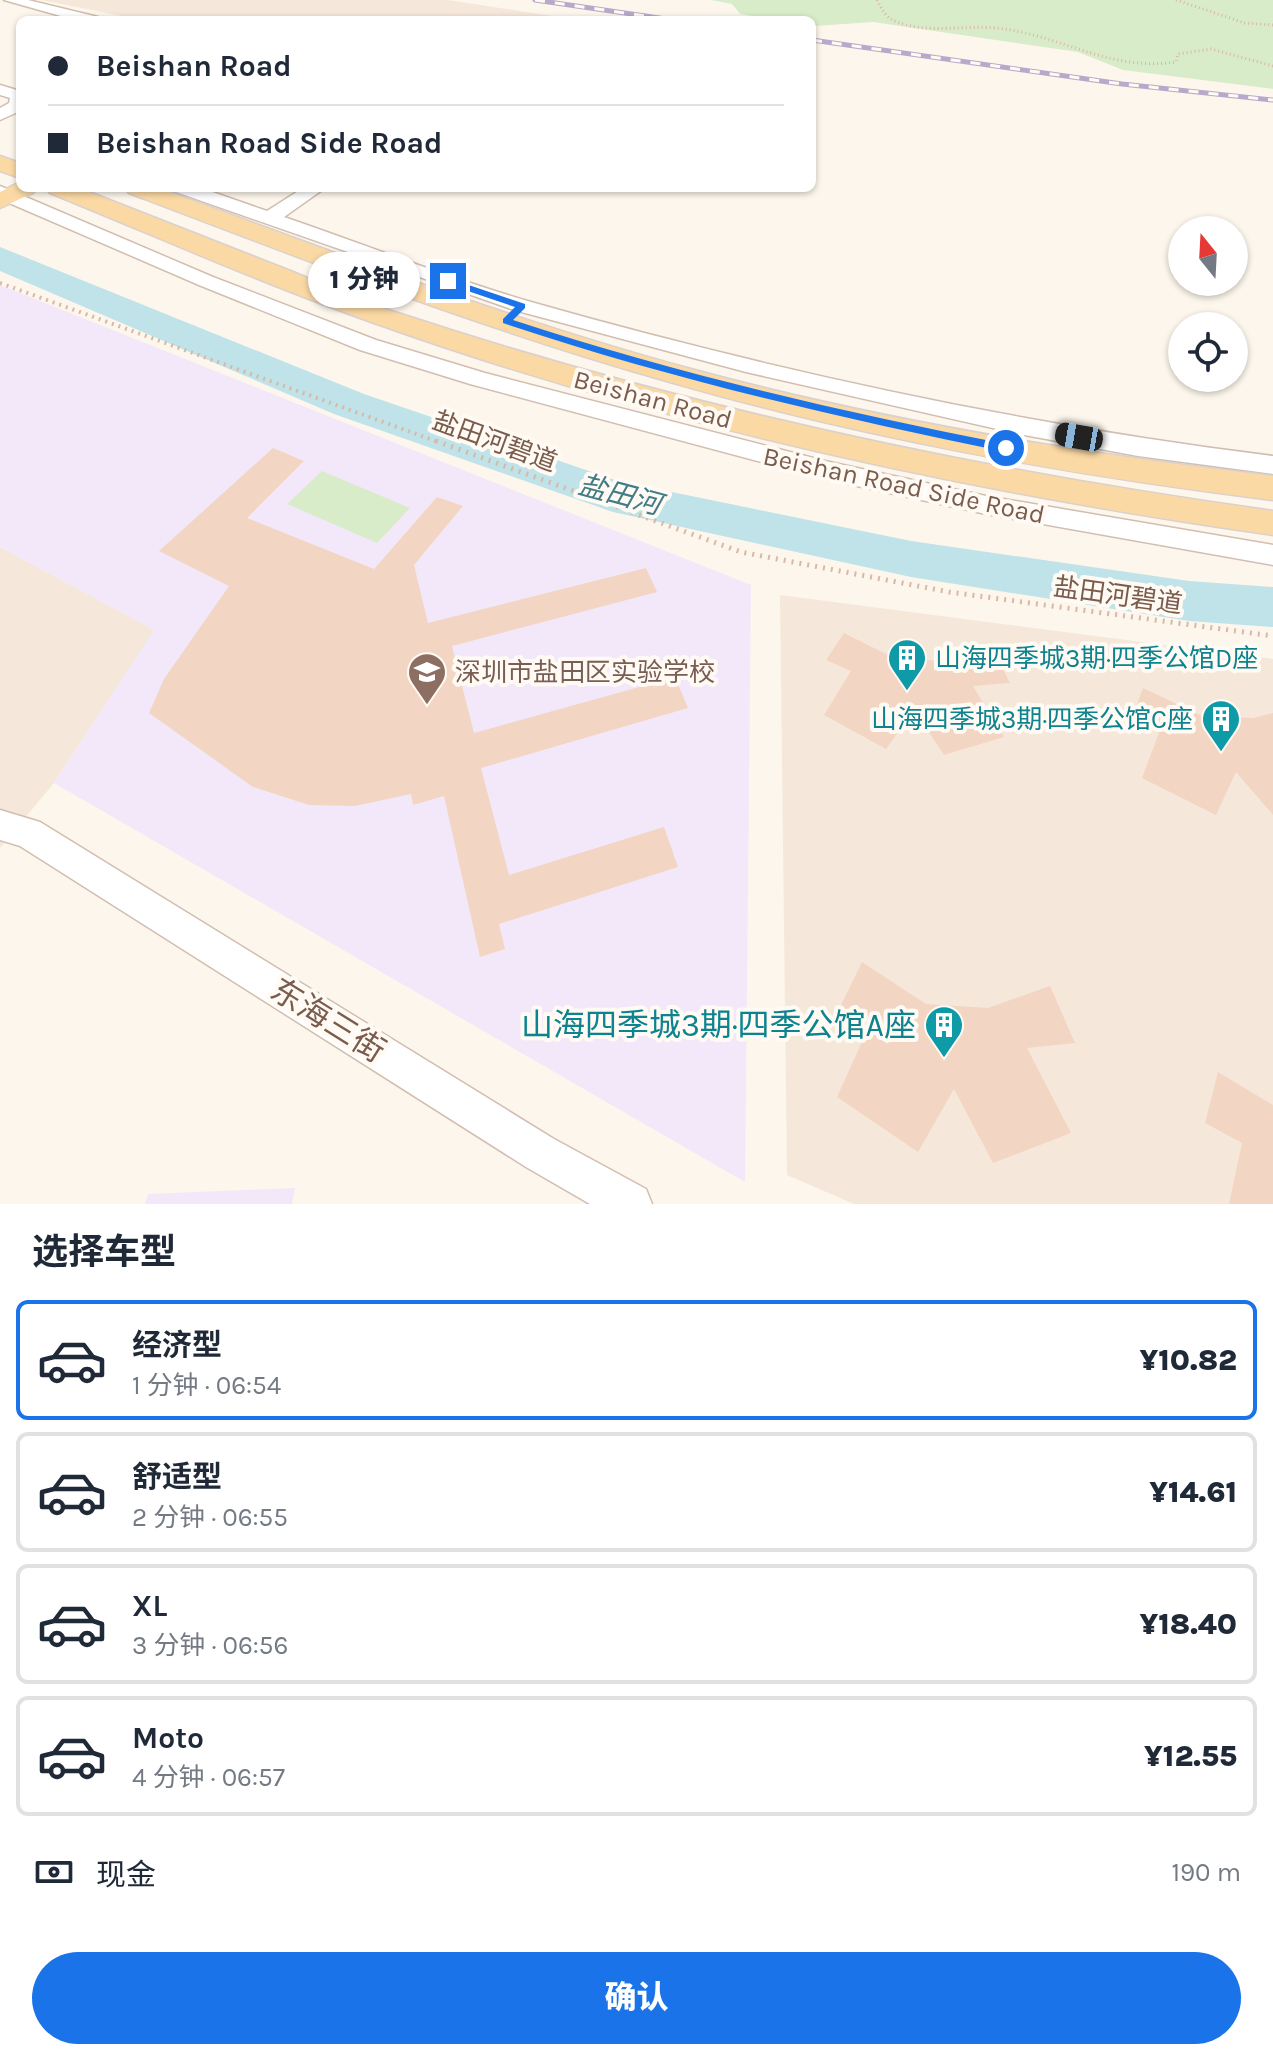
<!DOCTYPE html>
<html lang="zh">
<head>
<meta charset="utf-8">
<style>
  :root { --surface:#fff; --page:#f6f6f7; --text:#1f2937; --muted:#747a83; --line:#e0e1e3; --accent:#1a73e8 }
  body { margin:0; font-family:Karla,"Noto Sans SC",sans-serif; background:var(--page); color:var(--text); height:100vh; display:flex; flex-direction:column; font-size:30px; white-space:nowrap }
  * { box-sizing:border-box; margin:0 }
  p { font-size:26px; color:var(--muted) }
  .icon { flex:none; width:44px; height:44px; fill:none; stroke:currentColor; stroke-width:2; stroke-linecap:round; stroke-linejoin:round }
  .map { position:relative; height:1204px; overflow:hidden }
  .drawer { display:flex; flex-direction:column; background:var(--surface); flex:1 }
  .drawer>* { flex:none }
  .guide { position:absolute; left:16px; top:16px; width:800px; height:176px; border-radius:12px; box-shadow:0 2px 6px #0004; display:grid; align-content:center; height:176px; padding:0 32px; background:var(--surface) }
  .needle { width:52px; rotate:342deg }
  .controls { position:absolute; left:1168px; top:216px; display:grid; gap:16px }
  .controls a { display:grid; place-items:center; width:80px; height:80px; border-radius:50%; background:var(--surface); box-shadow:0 2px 6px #0004; font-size:40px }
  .end { position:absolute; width:36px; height:36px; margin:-18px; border:10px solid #1a73e8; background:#fff; box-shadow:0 0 0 4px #fff }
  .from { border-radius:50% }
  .bubble { position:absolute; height:56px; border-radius:28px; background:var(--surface); box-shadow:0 2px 6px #0004; font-size:26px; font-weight:800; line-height:56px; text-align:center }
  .car { position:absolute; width:24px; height:48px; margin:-24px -12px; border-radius:10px; box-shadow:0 0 6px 2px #0007; background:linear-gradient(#222 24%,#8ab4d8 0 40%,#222 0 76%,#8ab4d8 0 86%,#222 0) }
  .guide b { display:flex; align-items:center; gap:28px; height:76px; font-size:30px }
  .guide b+b { border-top:2px solid var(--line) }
  .guide i { width:20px; height:20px; background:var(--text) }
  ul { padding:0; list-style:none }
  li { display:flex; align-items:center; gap:24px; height:120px; margin:0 16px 12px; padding:0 16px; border:4px solid var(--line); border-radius:12px }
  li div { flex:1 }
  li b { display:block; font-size:30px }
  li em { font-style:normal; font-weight:800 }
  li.current { border-color:var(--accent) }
  li>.icon { width:72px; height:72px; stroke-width:1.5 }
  h2 { padding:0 32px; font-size:36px; line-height:96px }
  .pay { display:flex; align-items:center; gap:20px; height:88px; padding:0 32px; font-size:30px }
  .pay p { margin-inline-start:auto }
  .button { display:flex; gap:16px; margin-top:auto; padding:16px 32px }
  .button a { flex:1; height:92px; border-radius:48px; background:var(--accent); color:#fff; font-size:32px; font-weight:800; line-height:92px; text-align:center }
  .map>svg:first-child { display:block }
  .residential { fill:#f5e8da }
  .education { fill:#f3e8fa }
  .green { fill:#d8ecc9 }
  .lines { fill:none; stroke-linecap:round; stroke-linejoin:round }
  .river { fill:#bfe3e8; fill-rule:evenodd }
  .building { fill:#f3d5c3 }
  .minor-casing { stroke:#d1beb0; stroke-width:3 }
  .major-casing { stroke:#dad1cd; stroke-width:3 }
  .path-far2 { stroke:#d9b8a5; stroke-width:3; stroke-dasharray:1 3; stroke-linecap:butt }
  .path-far1 { stroke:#d9b8a5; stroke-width:4; stroke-dasharray:2 5; stroke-linecap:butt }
  .path { stroke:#d9b8a5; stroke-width:5; stroke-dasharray:2 6; stroke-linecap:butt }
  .minor { fill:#fff; fill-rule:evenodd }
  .major { fill:#fbd9a5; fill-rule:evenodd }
  .rail-casing { stroke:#b9a8c9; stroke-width:5 }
  .rail { stroke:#fffaf3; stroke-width:3; stroke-dasharray:10; stroke-linecap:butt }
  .route { fill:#1a73e8 }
  .labels { text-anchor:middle; stroke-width:8; stroke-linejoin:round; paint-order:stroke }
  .street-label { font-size:26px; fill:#7a5c4d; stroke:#fffaf3 }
  .culture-label { font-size:26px; fill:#0d838f; stroke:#fffaf3; text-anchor:start }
  .education-label { font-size:26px; fill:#785e54; stroke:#fffaf3; text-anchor:start }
  .water-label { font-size:28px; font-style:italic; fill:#437c86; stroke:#fffaf3 }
  .near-street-label { font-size:32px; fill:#7a5c4d; stroke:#fffaf3 }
  .near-culture-label { font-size:32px; fill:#0d838f; stroke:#fffaf3; text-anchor:end }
</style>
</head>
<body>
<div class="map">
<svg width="1273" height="1204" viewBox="0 0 1273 1204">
  <rect width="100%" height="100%" fill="#fdf6ec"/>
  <!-- residential -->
  <path class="residential" d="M 41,0 L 448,0 L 578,20 L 142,20 Z
    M 0,547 L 155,630 L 54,783 L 0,848 Z
    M 780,595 L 1273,659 L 1273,1204 L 854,1204 L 787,1175 Z"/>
  <!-- education -->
  <path class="education" d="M 0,285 L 751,585 L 745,1182 L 54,783 L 154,630 L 0,547 Z
    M 295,1188 L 292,1204 L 145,1204 L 148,1194 Z"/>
  <!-- green -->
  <path class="green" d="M 711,0 L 1273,0 L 1273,89 L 1123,70 L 1078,52 L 873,22 L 815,26 L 812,20 L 779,20 L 740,14 L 732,4 Z
    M 322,471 L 410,508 L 377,543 L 287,504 Z"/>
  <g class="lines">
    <!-- river -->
    <path class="river" d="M 0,247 L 364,394 L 618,481 L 911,541 L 1189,581 L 1273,587 L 1273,627 L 1189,621 L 911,577 L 613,512 L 334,414 L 0,271 Z"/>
  </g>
  <!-- building -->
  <path class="building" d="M 273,448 L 304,461 L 247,518 L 374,569 L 437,497 L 463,506 L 414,565 L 428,623 L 646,568 L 657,592 L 452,646 L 474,733 L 675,677 L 688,708 L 481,768 L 509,875 L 664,827 L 678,867 L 499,924 L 505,949 L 480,957 L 444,796 L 413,805 L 411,794 L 355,806 L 309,805 L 253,787 L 149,713 L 164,679 L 229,586 L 159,551 Z
    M 844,633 L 894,658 L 942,661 L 992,648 L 1010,683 L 973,686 L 1004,737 L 944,755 L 914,710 L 886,749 L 824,715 L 851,671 L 826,660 Z
    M 1143,688 L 1202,716 L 1253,718 L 1273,713 L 1273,815 L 1236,772 L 1216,815 L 1142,778 L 1160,730 L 1132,718 Z
    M 862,962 L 926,1004 L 988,1008 L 1050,986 L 1075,1043 L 1027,1048 L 1071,1133 L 993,1163 L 954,1089 L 918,1152 L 837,1097 L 870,1024 L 840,1007 Z
    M 1218,1072 L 1273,1105 L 1273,1204 L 1229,1204 L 1242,1143 L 1205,1123 Z"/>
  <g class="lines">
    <defs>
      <path id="minor" d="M 4,0 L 28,0 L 98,17 L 100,20 L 75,20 Z
        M 0,85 L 20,91 L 20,111 L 0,120 L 0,108 L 9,103 L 10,98 L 0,95 Z
        M 0,186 L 213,277 L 376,340 L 485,373 L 825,461 L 986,496 L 1273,545 L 1273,565 L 986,514 L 825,479 L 470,384 L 360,350 L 199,285 L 0,199 Z
        M 174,188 L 201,188 L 267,211 L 303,188 L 325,188 L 284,217 C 366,245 448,278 531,302 C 774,371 1023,425 1273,456 L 1273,474 L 1138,456 L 1019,434 L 746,372 L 514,310 L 176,192 Z
        M 0,810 L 40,822 L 554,1139 L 646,1189 L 652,1204 L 590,1204 L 526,1167 L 20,846 L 0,840 Z"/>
      <path id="major" d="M 0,156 L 20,163 L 20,178 L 0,171 Z
        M 20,182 L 20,188 L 37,188 L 33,193 L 0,208 L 0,192 Z
        M 46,188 L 79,188 C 149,215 218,243 288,270 C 325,285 361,301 398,313 C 683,407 976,470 1273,511 L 1273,535 C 970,492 666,427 377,324 C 266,285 158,237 50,193 Z
        M 125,188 L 159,188 C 335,253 510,320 691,369 C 882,421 1077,453 1273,476 L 1273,500 C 1069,475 867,439 670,382 C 486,330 307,261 129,193 Z"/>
    </defs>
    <!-- minor casing -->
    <use href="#minor" class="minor-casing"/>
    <!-- major casing -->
    <use href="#major" class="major-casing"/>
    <!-- path-far2 -->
    <path class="path-far2" d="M 877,0 C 882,10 886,18 897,22 C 929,34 963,25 996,28 C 1060,34 1108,72 1176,62 L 1178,54 L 1211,49 L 1273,66
      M 1176,0 L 1245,23 L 1273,25"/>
    <!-- path-far1 -->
    <path class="path-far1" d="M 0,283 L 441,443"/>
    <!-- path -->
    <path class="path" d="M 436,441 L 741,552 L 949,592 L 1273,636"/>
    <!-- minor -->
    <use href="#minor" class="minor"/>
    <!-- major -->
    <use href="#major" class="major"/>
    <defs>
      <path id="rail" d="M 535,0 L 673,20
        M 812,40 L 1122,84 L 1273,100"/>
    </defs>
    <!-- rail casing -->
    <use href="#rail" class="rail-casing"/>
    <!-- rail -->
    <use href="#rail" class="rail"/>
  </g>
  <!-- route -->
  <path class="route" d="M 448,278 L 525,304 L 525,308 L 513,320 C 674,373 839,411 1006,444 L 1012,448 L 1006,452 C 836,417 667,378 503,323 L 503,319 L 515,307 L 444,283 Z"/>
  <!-- icons -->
  <defs>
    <symbol id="building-pin" viewBox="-11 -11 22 30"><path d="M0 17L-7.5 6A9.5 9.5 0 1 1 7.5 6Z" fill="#0f9aa8" stroke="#fffaf3"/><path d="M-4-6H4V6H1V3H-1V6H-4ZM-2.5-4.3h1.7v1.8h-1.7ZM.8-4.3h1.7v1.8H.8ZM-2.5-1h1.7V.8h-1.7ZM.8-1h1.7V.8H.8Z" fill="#fff"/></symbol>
    <symbol id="school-pin" viewBox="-11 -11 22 30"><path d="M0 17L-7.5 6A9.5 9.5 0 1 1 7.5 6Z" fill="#8d6e63" stroke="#fffaf3"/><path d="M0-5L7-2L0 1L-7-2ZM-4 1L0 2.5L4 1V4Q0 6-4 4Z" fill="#fff"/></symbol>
  </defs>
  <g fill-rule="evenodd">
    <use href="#building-pin" x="885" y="636" width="44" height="60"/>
    <use href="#school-pin" x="405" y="650" width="44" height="60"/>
    <use href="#building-pin" x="1199" y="697" width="44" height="60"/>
    <use href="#building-pin" x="922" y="1003" width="44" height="60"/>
  </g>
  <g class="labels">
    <!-- street labels -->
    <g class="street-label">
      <text transform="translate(653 399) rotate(15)" y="9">Beishan Road</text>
      <text transform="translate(495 441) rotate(20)" y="9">盐田河碧道</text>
      <text transform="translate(904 485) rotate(12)" y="9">Beishan Road Side Road</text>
      <text transform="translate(1118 595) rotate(8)" y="9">盐田河碧道</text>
    </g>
    <!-- culture labels -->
    <g class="culture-label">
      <text x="935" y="667">山海四季城3期·四季公馆D座</text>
      <text x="1193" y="728" text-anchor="end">山海四季城3期·四季公馆C座</text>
    </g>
    <!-- education labels -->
    <g class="education-label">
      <text x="455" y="681">深圳市盐田区实验学校</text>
    </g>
    <!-- water labels -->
    <g class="water-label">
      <text transform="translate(620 494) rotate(15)" y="10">盐田河</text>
    </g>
    <!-- near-street labels -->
    <g class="near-street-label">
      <text transform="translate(328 1020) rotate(32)" y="11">东海三街</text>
    </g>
    <!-- near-culture labels -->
    <g class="near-culture-label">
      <text x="916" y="1036">山海四季城3期·四季公馆A座</text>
    </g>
  </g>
</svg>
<div class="controls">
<a><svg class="needle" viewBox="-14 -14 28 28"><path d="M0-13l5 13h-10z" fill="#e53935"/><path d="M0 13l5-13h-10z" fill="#747a83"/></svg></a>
<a><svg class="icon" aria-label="locate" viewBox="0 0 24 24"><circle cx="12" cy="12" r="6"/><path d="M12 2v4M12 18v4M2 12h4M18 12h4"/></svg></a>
</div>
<i class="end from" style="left:1006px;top:448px"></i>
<i class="end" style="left:448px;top:281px"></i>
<div class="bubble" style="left:308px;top:252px;width:112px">1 分钟</div>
<i class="car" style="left:1079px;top:437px;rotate:280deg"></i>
<div class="guide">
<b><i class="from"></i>Beishan Road</b>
<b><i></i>Beishan Road Side Road</b>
</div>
</div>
<section class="drawer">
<h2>选择车型</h2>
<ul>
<li class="current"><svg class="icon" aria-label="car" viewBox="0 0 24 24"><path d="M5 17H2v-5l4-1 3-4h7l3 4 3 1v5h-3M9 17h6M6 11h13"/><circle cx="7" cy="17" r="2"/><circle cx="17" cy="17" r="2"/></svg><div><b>经济型</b><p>1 分钟 · 06:54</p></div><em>¥10.82</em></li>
<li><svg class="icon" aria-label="car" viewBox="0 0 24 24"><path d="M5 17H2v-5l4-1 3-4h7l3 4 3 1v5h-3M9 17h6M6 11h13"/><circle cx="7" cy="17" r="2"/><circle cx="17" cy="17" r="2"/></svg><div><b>舒适型</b><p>2 分钟 · 06:55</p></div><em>¥14.61</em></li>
<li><svg class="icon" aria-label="car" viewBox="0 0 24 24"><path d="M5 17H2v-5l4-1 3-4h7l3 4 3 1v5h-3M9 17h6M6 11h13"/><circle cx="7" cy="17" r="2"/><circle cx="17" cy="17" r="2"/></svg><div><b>XL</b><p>3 分钟 · 06:56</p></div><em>¥18.40</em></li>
<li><svg class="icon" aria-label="car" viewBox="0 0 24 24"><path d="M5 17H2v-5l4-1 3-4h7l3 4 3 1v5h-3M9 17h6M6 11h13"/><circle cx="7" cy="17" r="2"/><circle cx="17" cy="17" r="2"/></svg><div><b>Moto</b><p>4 分钟 · 06:57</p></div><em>¥12.55</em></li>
</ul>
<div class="pay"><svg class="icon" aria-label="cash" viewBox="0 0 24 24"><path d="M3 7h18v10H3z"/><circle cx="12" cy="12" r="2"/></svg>现金<p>190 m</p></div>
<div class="button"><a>确认</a></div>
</section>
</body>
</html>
